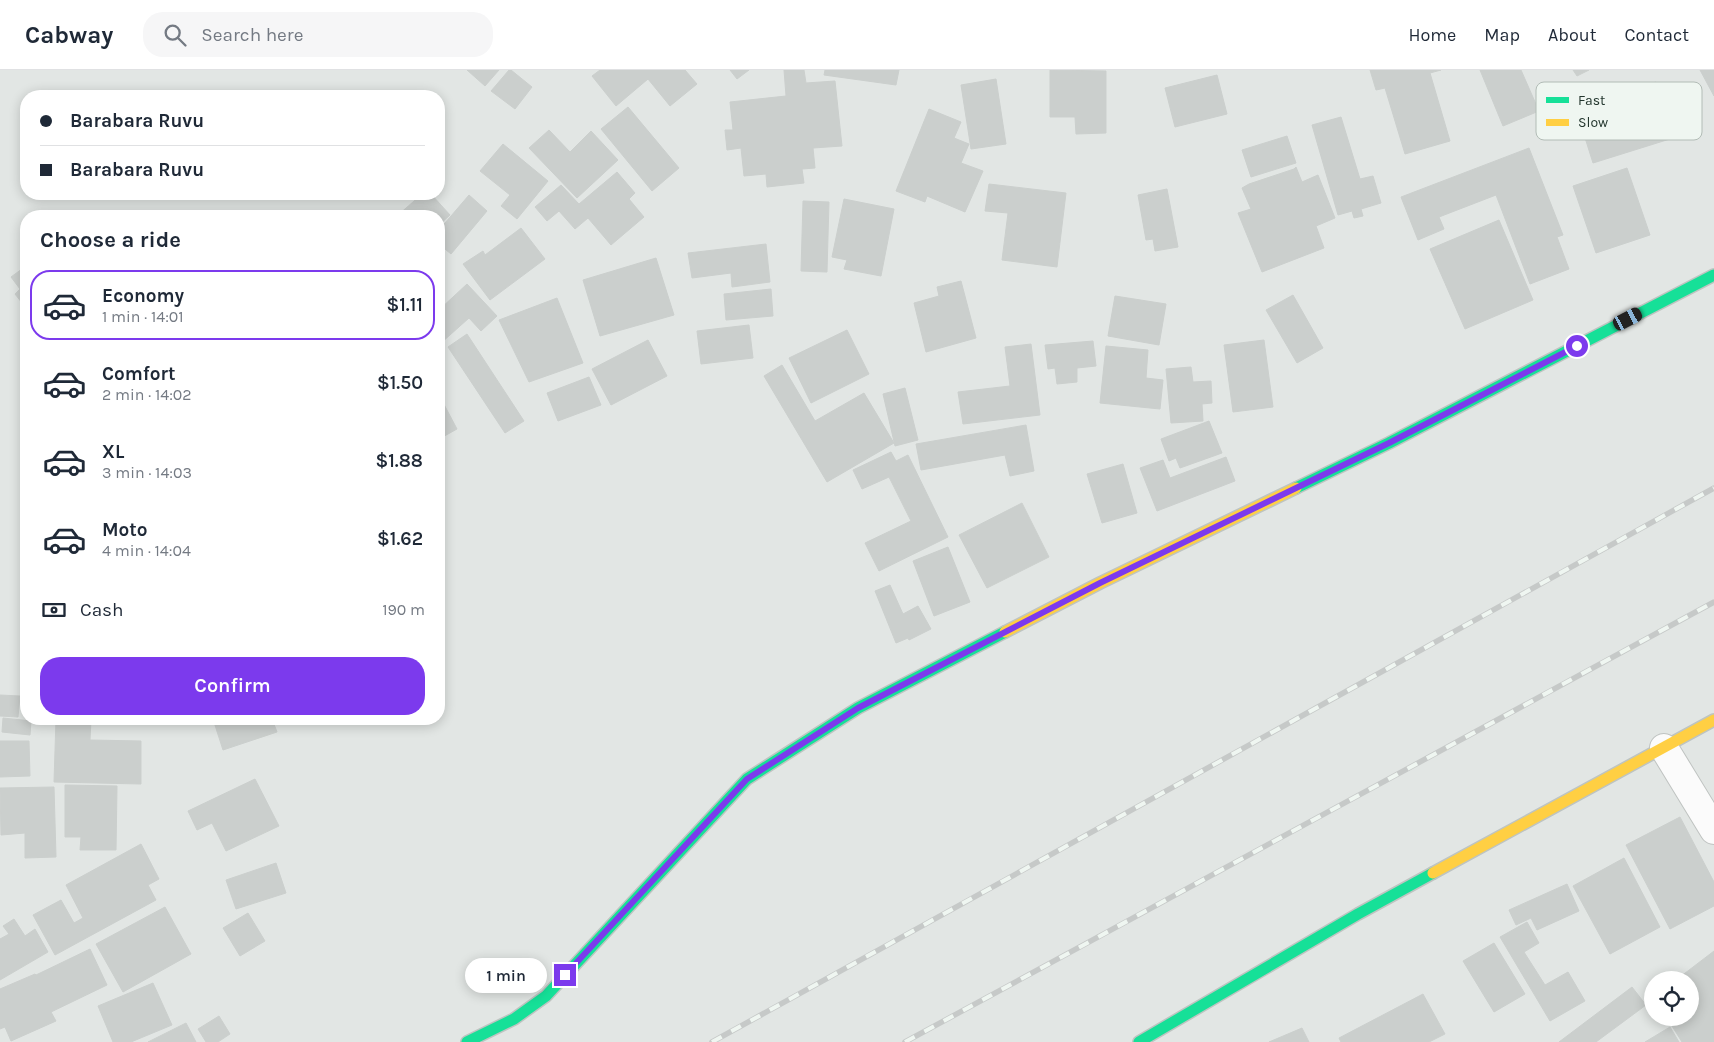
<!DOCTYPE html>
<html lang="en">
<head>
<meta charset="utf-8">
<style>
  :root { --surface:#fff; --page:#f6f6f7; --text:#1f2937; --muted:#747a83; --line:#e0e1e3; --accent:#7c3aed }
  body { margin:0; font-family:Karla,sans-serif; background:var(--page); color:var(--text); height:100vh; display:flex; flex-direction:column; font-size:19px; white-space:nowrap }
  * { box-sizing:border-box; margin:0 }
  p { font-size:16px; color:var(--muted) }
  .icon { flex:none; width:28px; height:28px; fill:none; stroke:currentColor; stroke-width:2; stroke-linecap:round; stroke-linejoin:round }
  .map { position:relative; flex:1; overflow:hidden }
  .side { position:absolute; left:20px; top:140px; width:425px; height:515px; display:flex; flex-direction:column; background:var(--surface); border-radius:20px; box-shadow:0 2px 12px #0003 }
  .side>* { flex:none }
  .banner { position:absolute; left:20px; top:20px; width:425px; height:110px; border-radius:20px; box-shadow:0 2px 12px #0003; display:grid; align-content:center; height:110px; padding:0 20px; background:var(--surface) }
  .fabs { position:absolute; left:1644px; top:901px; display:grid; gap:10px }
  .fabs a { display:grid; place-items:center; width:55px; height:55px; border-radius:50%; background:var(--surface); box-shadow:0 2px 12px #0003; font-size:25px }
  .end { position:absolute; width:22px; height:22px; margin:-11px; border:6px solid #7c3aed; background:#fff; box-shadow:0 0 0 2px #fff }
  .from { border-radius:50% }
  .bubble { position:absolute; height:35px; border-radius:18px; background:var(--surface); box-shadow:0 2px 12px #0003; font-size:16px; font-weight:600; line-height:35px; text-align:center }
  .car { position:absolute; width:15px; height:30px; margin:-15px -8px; border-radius:6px; box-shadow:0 0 4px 1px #0007; background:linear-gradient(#222 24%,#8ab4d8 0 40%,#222 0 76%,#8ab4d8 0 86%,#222 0) }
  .banner b { display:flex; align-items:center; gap:18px; height:48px; font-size:19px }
  .banner b+b { border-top:1px solid var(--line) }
  .banner i { width:12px; height:12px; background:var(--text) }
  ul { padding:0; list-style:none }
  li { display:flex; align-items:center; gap:15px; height:70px; margin:0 10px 8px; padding:0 10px; border:2px solid transparent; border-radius:20px }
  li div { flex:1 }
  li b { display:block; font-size:19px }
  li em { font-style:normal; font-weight:600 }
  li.on { border-color:var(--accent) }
  li>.icon { width:45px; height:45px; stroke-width:1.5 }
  h2 { padding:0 20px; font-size:22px; line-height:60px }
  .pay { display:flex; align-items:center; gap:12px; height:55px; padding:0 20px; font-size:19px }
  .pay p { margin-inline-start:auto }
  .action { display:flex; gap:10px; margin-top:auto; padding:10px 20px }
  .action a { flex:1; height:58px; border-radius:20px; background:var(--accent); color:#fff; font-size:20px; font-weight:600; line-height:58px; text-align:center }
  header { display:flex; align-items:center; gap:30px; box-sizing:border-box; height:70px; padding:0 25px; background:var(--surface); border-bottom:1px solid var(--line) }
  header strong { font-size:24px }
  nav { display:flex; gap:28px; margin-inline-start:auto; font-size:18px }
  .search { width:350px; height:45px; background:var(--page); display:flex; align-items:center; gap:12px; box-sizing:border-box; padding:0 18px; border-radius:20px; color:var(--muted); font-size:19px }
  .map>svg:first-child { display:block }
  .building { fill:#cbcfcd; stroke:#cbcfcd }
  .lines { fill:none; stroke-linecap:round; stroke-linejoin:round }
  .street-casing { stroke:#bfc3c1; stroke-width:30 }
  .fast-casing { stroke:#bec4c1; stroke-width:14 }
  .slow-casing { stroke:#bec4c1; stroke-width:14 }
  .street { stroke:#fbfbfb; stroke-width:28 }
  .fast { stroke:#16e098; stroke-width:11 }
  .slow { stroke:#ffcf43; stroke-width:11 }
  .rail-casing { stroke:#c6c9c8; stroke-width:5.5 }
  .rail { stroke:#eff6f1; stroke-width:4; stroke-dasharray:11; stroke-linecap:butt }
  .route { stroke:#7c3aed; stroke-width:6 }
  .key { fill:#eff6f1; stroke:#b2bcb6; stroke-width:1 }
  .key-label { font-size:14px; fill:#23362e }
</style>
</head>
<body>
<header>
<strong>Cabway</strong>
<div class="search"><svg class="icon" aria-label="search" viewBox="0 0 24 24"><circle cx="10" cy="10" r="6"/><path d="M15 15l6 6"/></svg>Search here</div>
<nav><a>Home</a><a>Map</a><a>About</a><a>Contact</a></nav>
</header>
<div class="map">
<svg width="1714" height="972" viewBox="0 0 1714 972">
  <rect width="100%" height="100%" fill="#e2e6e4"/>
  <!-- building -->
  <path class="building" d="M 467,0 L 499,0 L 485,16 Z
    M 509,0 L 511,0 L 532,17 L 515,39 L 491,21 Z
    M 600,0 L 685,0 L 697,14 L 670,36 L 648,9 L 616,36 L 592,6 Z
    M 730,0 L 749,0 L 737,9 Z
    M 784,0 L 804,0 L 806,13 L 835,11 L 842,76 L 813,78 L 815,98 L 802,99 L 804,113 L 767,117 L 766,104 L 744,106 L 741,78 L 727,80 L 725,60 L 733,60 L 730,32 L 786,26 Z
    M 825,0 L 899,0 L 896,15 L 824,5 Z
    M 1050,0 L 1106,1 L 1106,63 L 1076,64 L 1075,47 L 1050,47 Z
    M 1370,0 L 1441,0 L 1430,3 L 1450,71 L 1405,84 L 1385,18 L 1376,20 Z
    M 1480,0 L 1521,0 L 1539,41 L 1503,56 Z
    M 1573,0 L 1589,0 L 1577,6 Z
    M 1700,0 L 1714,0 L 1714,26 Z
    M 1217,5 L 1227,44 L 1175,57 L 1165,18 Z
    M 996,9 L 1006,74 L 971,79 L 961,15 Z
    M 1656,12 L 1673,68 L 1593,93 L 1575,36 Z
    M 628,37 L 679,98 L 652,121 L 601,59 Z
    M 929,39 L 961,52 L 954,68 L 969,74 L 961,93 L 983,101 L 965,142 L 927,126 L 925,132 L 896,121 Z
    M 1341,47 L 1360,109 L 1373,106 L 1381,133 L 1361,139 L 1363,146 L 1354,148 L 1352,141 L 1338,145 L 1312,55 Z
    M 549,60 L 570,82 L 591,61 L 618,90 L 577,128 L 529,78 Z
    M 1287,66 L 1296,93 L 1251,107 L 1242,80 Z
    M 503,74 L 548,111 L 517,149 L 501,136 L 510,125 L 480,101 Z
    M 1529,78 L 1563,165 L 1557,167 L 1569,199 L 1530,214 L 1496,125 L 1439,147 L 1444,159 L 1418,170 L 1401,127 Z
    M 1296,97 L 1302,112 L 1318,105 L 1335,148 L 1316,156 L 1324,178 L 1262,202 L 1238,143 L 1251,139 L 1242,118 L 1249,114 L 1294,99 Z
    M 1627,98 L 1650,165 L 1596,183 L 1573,116 Z
    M 617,102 L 635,123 L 629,129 L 644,147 L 611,175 L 588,148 L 575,159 L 559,141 L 547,151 L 535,137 L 561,115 L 579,134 Z
    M 989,114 L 1066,123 L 1057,197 L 1002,190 L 1008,143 L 985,141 Z
    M 1167,119 L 1178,177 L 1155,181 L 1153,169 L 1146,170 L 1138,125 Z
    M 422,124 L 431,124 L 450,145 L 439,155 L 439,146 L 397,146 Z
    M 469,125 L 487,141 L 451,184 L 439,174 L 439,160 Z
    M 844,129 L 894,139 L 881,206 L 844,199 L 847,190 L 832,187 Z
    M 803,131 L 829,132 L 827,202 L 801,201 Z
    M 1499,150 L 1533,230 L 1465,259 L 1430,179 Z
    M 521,158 L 545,189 L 490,230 L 463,194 L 483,181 L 485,185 Z
    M 766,174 L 770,212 L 732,217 L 731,203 L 692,208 L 688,183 Z
    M 656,188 L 674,245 L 600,266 L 583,210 Z
    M 26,196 L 26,238 L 15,224 L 20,219 L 11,207 Z
    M 961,211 L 976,268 L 926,282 L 914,233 L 939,226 L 937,217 Z
    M 467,214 L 497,246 L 481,261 L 469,248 L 441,273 L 439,271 L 439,240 Z
    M 771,219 L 773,246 L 726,250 L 724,224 Z
    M 1293,225 L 1323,278 L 1297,293 L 1266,240 Z
    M 1115,226 L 1166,234 L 1159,275 L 1108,266 Z
    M 557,228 L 583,293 L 529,312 L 499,250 Z
    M 749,255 L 753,288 L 701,294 L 697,261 Z
    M 847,260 L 869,304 L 811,333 L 789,288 Z
    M 467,264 L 524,351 L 505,363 L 448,277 Z
    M 648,270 L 667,306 L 611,335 L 592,299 Z
    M 1264,270 L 1273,337 L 1233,342 L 1224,275 Z
    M 1093,271 L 1096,296 L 1077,298 L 1077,312 L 1057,314 L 1055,298 L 1048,299 L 1045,275 Z
    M 1031,274 L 1040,345 L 963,354 L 958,322 L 1010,316 L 1005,277 Z
    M 1106,276 L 1148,280 L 1146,308 L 1163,310 L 1160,339 L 1100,333 Z
    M 782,295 L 815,351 L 864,323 L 894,373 L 827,412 L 764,306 Z
    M 1191,297 L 1193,312 L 1211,311 L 1212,333 L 1202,334 L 1203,351 L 1171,353 L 1166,299 Z
    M 589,307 L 601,335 L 558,351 L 547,323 Z
    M 905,318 L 918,370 L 895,376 L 883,324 Z
    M 439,325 L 457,359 L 439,369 Z
    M 1209,351 L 1222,383 L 1180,398 L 1176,388 L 1169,391 L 1161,369 Z
    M 1026,355 L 1034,401 L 1010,406 L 1005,385 L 921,400 L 916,374 Z
    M 891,382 L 896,391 L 908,385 L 948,467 L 879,501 L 865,473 L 911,451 L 889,407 L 862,419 L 853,400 Z
    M 1226,387 L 1235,411 L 1157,441 L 1140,398 L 1163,390 L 1170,408 Z
    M 1123,394 L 1137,443 L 1102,453 L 1087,404 Z
    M 1022,433 L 1049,487 L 987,518 L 959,465 Z
    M 948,477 L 970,532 L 934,546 L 913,491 Z
    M 890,515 L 903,544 L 918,536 L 931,559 L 909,570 L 908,568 L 896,573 L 875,521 Z
    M 0,625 L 20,626 L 18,647 L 0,646 Z
    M 3,648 L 31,651 L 30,665 L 2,662 Z
    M 56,649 L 91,649 L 90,670 L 141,671 L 141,714 L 54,712 Z
    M 213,649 L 272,649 L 277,662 L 223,680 Z
    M 0,671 L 29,671 L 30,706 L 0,707 Z
    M 255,709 L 279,756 L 226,781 L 212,753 L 197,760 L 188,741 Z
    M 65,715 L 117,716 L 116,780 L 80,780 L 81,767 L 65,767 Z
    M 54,717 L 56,787 L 25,788 L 25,763 L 1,765 L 0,718 Z
    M 1680,747 L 1714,812 L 1714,836 L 1670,859 L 1626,775 Z
    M 141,774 L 159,809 L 148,815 L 156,830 L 55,885 L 33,845 L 61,830 L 74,853 L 83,848 L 66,815 Z
    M 1624,788 L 1660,857 L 1610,884 L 1573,816 Z
    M 276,793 L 286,823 L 236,839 L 226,810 Z
    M 1567,814 L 1579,841 L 1537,860 L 1531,848 L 1516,855 L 1509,840 Z
    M 165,837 L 191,884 L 123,922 L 96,874 Z
    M 248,843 L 265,871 L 240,886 L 223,858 Z
    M 14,849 L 25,866 L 35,859 L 48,882 L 0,910 L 0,869 L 9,864 L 3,856 Z
    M 1527,852 L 1539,873 L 1524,882 L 1545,915 L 1568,902 L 1585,931 L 1550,951 L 1500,867 Z
    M 1494,873 L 1525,924 L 1494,942 L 1463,891 Z
    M 90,879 L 107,915 L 51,942 L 56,951 L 11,971 L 5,957 L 0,959 L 0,919 L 35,904 L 36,905 Z
    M 1714,881 L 1714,972 L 1682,972 L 1667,948 L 1690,948 L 1690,910 L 1676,910 Z
    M 153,913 L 172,955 L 131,972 L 113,972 L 98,936 Z
    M 1632,917 L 1646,935 L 1596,972 L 1559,972 Z
    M 1423,924 L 1445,964 L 1429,972 L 1341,972 L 1339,968 Z
    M 219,946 L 230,964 L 218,972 L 206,972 L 198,959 Z
    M 186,953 L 196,972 L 148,972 Z
    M 1670,957 L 1679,972 L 1645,972 Z
    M 1302,958 L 1309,972 L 1269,972 Z"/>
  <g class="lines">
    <defs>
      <path id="street" d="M 1664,678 L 1714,760"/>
      <path id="fast" d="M 1296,418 L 1389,373 L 1714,205
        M 467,972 L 514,949 L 546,926 L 747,709 L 858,638 L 1005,562
        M 1139,972 L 1358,844 L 1433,803"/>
      <path id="slow" d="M 1005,562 L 1100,513 L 1296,418
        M 1433,803 L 1714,650"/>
    </defs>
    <!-- street casing -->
    <use href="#street" class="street-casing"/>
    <!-- fast casing -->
    <use href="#fast" class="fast-casing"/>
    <!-- slow casing -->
    <use href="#slow" class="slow-casing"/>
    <!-- street -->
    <use href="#street" class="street"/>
    <!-- fast -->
    <use href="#fast" class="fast"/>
    <!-- slow -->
    <use href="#slow" class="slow"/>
    <defs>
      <path id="rail" d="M 712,972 L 1714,418
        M 905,972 L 1714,532"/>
    </defs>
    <!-- rail casing -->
    <use href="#rail" class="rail-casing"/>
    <!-- rail -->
    <use href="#rail" class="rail"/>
  </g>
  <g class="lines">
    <!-- route -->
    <path class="route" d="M 565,905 L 747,709 L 858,638 L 1100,513 L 1389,373 L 1577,276"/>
  </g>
  <!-- legend -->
  <rect x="1536" y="12" width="166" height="58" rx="8" class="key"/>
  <rect x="1546" y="27" width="23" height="6" fill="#16e098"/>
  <rect x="1546" y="49" width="23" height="7" fill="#ffcf43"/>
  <g class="key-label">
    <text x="1578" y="35">Fast</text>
    <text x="1578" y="57">Slow</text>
  </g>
</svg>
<div class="fabs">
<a><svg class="icon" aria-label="locate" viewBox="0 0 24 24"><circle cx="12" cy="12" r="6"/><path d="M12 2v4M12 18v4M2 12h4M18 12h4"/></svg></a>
</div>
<i class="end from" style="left:1577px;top:276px"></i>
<i class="end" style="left:565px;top:905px"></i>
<div class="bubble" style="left:465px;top:888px;width:82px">1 min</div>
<i class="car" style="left:1628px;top:249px;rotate:63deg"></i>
<div class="banner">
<b><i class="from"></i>Barabara Ruvu</b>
<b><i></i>Barabara Ruvu</b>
</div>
<section class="side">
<h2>Choose a ride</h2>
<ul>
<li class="on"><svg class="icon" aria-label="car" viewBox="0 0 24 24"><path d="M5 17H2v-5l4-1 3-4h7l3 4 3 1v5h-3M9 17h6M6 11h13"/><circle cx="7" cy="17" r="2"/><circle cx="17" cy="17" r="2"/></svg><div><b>Economy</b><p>1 min · 14:01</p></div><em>$1.11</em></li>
<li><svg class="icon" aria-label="car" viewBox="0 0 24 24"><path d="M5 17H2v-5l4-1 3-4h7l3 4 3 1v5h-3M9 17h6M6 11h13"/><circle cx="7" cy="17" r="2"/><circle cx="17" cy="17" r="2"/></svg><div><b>Comfort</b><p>2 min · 14:02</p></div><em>$1.50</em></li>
<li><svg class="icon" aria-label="car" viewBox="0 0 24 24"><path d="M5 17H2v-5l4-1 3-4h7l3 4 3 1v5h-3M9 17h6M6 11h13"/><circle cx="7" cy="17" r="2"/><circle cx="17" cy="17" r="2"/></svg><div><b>XL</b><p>3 min · 14:03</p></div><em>$1.88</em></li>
<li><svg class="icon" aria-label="car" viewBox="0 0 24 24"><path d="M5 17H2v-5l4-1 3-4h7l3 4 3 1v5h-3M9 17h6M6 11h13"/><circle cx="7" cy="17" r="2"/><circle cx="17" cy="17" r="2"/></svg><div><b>Moto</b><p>4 min · 14:04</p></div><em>$1.62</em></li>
</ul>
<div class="pay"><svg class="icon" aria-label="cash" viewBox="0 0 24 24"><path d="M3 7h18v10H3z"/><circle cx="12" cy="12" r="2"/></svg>Cash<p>190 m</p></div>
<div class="action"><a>Confirm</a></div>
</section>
</div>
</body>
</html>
